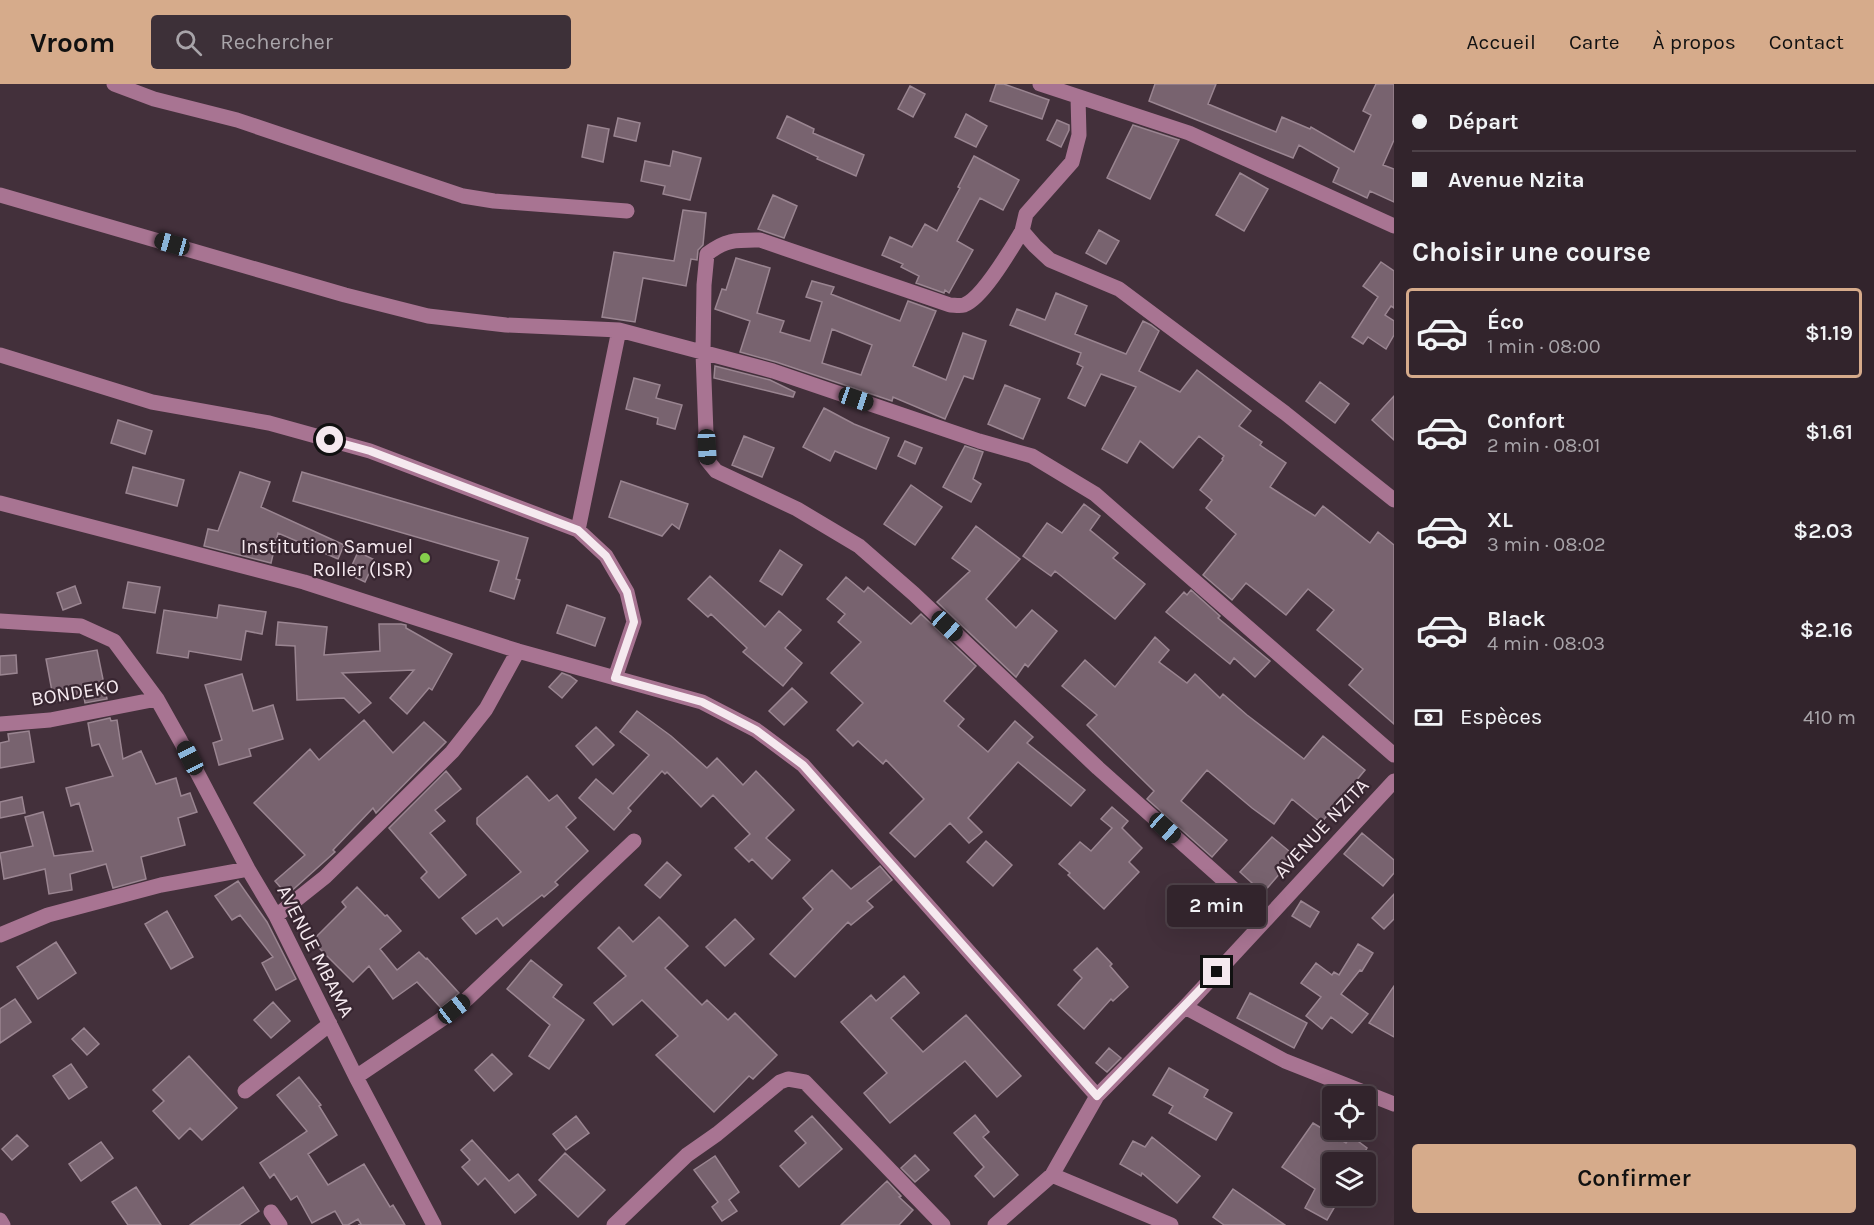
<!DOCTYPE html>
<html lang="fr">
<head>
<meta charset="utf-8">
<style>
  :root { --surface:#32242c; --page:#3d3038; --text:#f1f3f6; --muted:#a8a4a9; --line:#4d4148; --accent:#d6ab8b }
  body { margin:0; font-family:Karla,sans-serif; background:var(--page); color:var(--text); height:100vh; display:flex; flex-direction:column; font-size:22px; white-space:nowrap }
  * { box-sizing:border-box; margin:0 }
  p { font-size:20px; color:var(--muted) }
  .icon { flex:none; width:33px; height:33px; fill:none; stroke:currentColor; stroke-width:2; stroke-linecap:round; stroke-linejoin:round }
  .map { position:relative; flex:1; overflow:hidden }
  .side { display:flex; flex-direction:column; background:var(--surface); width:480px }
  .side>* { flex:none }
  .top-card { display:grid; align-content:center; height:132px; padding:0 18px; background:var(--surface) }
  .controls { position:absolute; left:1322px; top:1002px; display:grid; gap:12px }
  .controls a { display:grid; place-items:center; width:54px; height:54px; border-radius:6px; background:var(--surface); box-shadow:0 6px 24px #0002,0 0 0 2px var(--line); font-size:30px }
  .end { position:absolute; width:27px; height:27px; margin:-14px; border:8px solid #f5e9ef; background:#111; box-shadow:0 0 0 3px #111 }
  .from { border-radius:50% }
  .bubble { position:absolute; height:42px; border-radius:6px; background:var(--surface); box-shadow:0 6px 24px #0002,0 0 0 2px var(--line); font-size:20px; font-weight:600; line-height:42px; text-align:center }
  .car { position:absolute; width:18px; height:36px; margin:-18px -9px; border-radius:8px; box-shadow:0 0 4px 2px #0007; background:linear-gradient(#222 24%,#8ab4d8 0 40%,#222 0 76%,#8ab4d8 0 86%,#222 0) }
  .top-card b { display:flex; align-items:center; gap:21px; height:57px; font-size:22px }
  .top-card b+b { border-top:2px solid var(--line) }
  .top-card i { width:15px; height:15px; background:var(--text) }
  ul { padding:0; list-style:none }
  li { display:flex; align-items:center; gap:18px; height:90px; margin:0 12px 9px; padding:0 6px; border:3px solid transparent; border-radius:6px }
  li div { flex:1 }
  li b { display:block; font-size:22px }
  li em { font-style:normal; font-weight:600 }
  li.current { border-color:var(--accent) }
  li>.icon { width:54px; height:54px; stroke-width:1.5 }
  h2 { padding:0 18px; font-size:27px; line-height:72px }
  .pay { display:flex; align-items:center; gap:15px; height:66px; padding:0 18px; font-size:22px }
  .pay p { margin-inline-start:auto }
  .cta { display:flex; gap:12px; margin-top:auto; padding:12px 18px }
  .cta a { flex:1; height:69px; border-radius:6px; background:var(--accent); color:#111; font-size:24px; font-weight:600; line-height:69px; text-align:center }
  header { display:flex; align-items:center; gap:36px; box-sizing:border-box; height:84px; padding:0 30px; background:var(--accent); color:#111 }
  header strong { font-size:28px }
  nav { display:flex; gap:33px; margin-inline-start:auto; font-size:21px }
  .search { width:420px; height:54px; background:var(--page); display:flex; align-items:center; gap:15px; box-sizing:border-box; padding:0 21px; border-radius:6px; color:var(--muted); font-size:22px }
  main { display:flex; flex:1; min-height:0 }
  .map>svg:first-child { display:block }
  .building { fill:#78636f; stroke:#9a8591; stroke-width:1.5; fill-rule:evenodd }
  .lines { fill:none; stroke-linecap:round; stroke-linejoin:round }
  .minor { stroke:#a87492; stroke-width:15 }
  .route { stroke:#f5e9ef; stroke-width:8 }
  .poi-dot { fill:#85cf4c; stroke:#382631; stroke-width:2 }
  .labels { text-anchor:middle; stroke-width:4.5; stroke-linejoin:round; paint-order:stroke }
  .poi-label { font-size:20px; fill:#f5e9ef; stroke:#382631; text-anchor:end }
  .street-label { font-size:20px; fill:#f5e9ef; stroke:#382631 }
</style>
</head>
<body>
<header>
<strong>Vroom</strong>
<div class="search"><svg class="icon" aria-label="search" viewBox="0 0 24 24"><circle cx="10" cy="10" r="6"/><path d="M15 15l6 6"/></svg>Rechercher</div>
<nav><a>Accueil</a><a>Carte</a><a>À propos</a><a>Contact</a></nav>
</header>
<main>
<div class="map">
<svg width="1394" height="1141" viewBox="0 0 1394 1141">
  <rect width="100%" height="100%" fill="#43303b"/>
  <!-- building -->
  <path class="building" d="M 996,0 L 1004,0 L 1049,16 L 1042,35 L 990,17 Z
    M 1155,0 L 1216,0 L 1208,20 L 1276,48 L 1282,33 L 1310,45 L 1311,43 L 1354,68 L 1371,31 L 1363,27 L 1376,0 L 1394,0 L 1394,56 L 1383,81 L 1394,85 L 1394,118 L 1370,107 L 1367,114 L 1333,98 L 1339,84 L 1299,61 L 1293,74 L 1149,17 Z
    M 910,2 L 925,10 L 913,33 L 898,25 Z
    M 966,30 L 987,42 L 976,63 L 955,53 Z
    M 787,32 L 814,45 L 813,49 L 864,71 L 856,92 L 817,75 L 818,73 L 777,54 Z
    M 618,34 L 640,39 L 636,57 L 614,52 Z
    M 1057,36 L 1069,41 L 1069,46 L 1061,63 L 1047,56 Z
    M 588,41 L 609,45 L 603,78 L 582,73 Z
    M 1133,41 L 1179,56 L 1150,115 L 1107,94 Z
    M 673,67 L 701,74 L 690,116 L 663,110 L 665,102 L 641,97 L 645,77 L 670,82 Z
    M 974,72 L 1019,96 L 1003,126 L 980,114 L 957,157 L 973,166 L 949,209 L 945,206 L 944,209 L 916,199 L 919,192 L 901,183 L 903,180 L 882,171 L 890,153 L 912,163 L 925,140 L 937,147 L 960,104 L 958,103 Z
    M 1240,89 L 1268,105 L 1244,147 L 1216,131 Z
    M 773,111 L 797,122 L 784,154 L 758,145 Z
    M 683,126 L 706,129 L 703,161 L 698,166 L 697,176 L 691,175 L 686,202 L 643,194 L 635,238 L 602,233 L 614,168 L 674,177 Z
    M 1099,146 L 1119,157 L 1106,180 L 1086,169 Z
    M 736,174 L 770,184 L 757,229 L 784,237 L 780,248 L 810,257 L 822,218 L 806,213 L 812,197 L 834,203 L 831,210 L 900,237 L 908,217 L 936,227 L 913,282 L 946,296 L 963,249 L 986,257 L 973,295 L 964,292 L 945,335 L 893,313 L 892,317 L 776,278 L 740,268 L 750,237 L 715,225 L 722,205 L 726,206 ZM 832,245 L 872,261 L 861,291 L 822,279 Z
    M 1381,178 L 1394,187 L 1394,224 L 1391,222 L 1385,231 L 1394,237 L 1394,251 L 1386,265 L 1368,253 L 1363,260 L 1352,253 L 1378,213 L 1363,202 Z
    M 1056,209 L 1087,222 L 1075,250 L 1126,270 L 1143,237 L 1151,241 L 1159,247 L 1139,287 L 1180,308 L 1197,286 L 1251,327 L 1239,342 L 1262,358 L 1260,361 L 1286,379 L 1270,403 L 1315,432 L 1323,422 L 1370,459 L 1378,448 L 1394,461 L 1394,640 L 1349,601 L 1363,585 L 1317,546 L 1334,526 L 1308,505 L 1286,531 L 1246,499 L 1232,516 L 1203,491 L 1236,450 L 1206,424 L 1212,416 L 1200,406 L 1223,376 L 1222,375 L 1224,372 L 1199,352 L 1173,384 L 1140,357 L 1127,379 L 1102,365 L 1136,303 L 1101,290 L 1085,322 L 1068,314 L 1083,283 L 1077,280 L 1081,269 L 1010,241 L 1017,225 L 1045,236 Z
    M 715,282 L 770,296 L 795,308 L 793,313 L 714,294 Z
    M 634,294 L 660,301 L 656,314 L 682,321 L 675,345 L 657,340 L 658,334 L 626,325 Z
    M 1320,298 L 1349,320 L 1335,339 L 1306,317 Z
    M 1005,301 L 1040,315 L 1023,355 L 988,340 Z
    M 1394,312 L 1394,356 L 1372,336 Z
    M 824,324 L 854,340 L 889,354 L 876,385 L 835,367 L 830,377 L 803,363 Z
    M 118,336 L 152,347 L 145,370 L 111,359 Z
    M 744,352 L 774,364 L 762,393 L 732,381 Z
    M 905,357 L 922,364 L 915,380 L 898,372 Z
    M 965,362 L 983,368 L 973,395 L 981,400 L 971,418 L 943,403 Z
    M 133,383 L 184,396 L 177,422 L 126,409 Z
    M 240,388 L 270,398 L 261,423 L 344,461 L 338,475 L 278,449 L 271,479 L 204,462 L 208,445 L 218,447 Z
    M 302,388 L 528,454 L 516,495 L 520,496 L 514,515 L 490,507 L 499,477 L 293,417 Z
    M 621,397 L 688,420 L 679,445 L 672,440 L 662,452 L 609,433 Z
    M 911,401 L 942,423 L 915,461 L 884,440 Z
    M 1084,420 L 1100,432 L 1090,446 L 1118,469 L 1113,474 L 1145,500 L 1115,535 L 1055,487 L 1051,492 L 1023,472 L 1047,439 L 1062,449 Z
    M 976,442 L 1020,475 L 986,515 L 1016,544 L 1032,526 L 1057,547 L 1028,583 L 1025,580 L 1016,593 L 937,518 L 970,487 L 952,474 Z
    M 780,466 L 802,481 L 782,511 L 760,497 Z
    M 358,468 L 375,476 L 365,498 L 348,490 Z
    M 710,492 L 765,543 L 779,527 L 801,546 L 785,564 L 802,579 L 783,602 L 743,568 L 747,564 L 711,530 L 708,533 L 688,515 Z
    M 846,493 L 864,508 L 868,503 L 911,540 L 921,530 L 923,532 L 976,582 L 944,617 L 964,635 L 958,642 L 988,668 L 1015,637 L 1033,653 L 1027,659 L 1085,706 L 1071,722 L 1018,678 L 968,734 L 982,748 L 969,759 L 950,739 L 915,773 L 890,749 L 924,715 L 886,676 L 883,680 L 858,657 L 853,662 L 837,646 L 863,619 L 831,589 L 861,558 L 838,538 L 845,530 L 827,515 Z
    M 128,498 L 160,503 L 155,529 L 123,524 Z
    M 75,502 L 81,519 L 63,526 L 57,509 Z
    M 1191,506 L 1220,532 L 1218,534 L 1270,577 L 1255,593 L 1234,574 L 1230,580 L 1166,528 L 1184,508 L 1187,511 Z
    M 219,521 L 266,528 L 262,550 L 246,547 L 241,576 L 189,567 L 188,574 L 157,569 L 164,526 L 217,534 Z
    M 567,521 L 605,534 L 595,562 L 557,549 Z
    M 278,538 L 327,543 L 324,571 L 380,567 L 379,540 L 401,540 L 406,541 L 406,544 L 452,570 L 432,606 L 429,604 L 407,630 L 390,614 L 414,586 L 342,589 L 371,619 L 359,629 L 344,614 L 297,616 L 295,562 L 276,561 Z
    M 1155,553 L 1169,566 L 1159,578 L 1187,599 L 1195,590 L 1220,614 L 1223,610 L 1247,631 L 1304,675 L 1323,652 L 1365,686 L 1321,739 L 1292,715 L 1274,740 L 1252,724 L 1207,686 L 1181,717 L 1227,756 L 1212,773 L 1147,715 L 1154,707 L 1087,641 L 1097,631 L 1062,602 L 1085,576 L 1115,603 Z
    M 97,566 L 107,615 L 85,619 L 84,613 L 54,618 L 46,575 Z
    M 16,571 L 17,589 L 0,591 L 0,572 Z
    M 562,589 L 570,592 L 577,597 L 562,614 L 549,603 Z
    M 242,590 L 253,627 L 273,621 L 283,655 L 249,665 L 251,672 L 219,681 L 213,659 L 222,656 L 205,601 Z
    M 792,604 L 807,618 L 784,641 L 769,627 Z
    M 637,627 L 671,652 L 707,684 L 717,674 L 743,701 L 756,687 L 794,726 L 766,754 L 790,776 L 772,795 L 752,775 L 749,778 L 735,764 L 750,750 L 713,711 L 701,723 L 667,688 L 665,690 L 662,687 L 628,724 L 631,727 L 614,746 L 579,714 L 596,695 L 613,710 L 649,671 L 620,648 Z
    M 110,634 L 111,637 L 117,636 L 123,675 L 141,667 L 156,700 L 176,694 L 181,712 L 190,709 L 197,728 L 178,734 L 185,761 L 141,773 L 146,795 L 113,804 L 106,780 L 70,790 L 72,806 L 49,810 L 45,785 L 4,795 L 0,769 L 33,762 L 25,733 L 43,728 L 54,772 L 93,767 L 79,719 L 71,722 L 66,704 L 113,692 L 99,660 L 92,662 L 88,639 Z
    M 364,636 L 393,669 L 424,638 L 446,658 L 376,729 L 373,724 L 333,766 L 335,768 L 287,811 L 275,797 L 305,771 L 254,719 L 310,665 L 319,676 Z
    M 596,643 L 614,661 L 593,681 L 576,662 Z
    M 29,647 L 34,678 L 0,684 L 0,659 L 9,657 L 8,650 Z
    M 446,687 L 461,705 L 435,726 L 445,737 L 430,749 L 466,791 L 439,814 L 421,794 L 427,788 L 389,744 Z
    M 527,692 L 549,717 L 557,711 L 576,734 L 566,743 L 588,767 L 555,798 L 558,801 L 544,813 L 542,811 L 503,842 L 497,834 L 476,850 L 462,834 L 521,788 L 477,740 L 477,734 Z
    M 22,713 L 25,729 L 0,734 L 0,718 Z
    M 1112,723 L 1128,737 L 1122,744 L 1142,764 L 1129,778 L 1139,788 L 1104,825 L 1068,791 L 1070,789 L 1059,780 L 1080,758 L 1091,767 L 1112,744 L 1101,735 Z
    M 1362,749 L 1394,776 L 1394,789 L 1383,802 L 1344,770 Z
    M 1272,753 L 1295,772 L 1263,809 L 1240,788 Z
    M 986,757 L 1012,781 L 993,802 L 967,778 Z
    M 667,778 L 681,791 L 660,814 L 645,801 Z
    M 880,782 L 892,796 L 867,817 L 873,823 L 851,841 L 848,838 L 795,893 L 770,870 L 813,825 L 803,814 L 832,786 L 851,805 Z
    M 238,797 L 267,838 L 296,895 L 276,906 L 262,879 L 273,873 L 240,831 L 232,836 L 215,812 Z
    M 357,803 L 385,832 L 387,831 L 401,847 L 380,865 L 397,886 L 419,868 L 426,875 L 427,874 L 459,909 L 441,924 L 417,898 L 393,915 L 369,882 L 353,898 L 312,857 L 346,823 L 342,818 Z
    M 1394,810 L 1394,835 L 1384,845 L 1372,834 Z
    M 1301,817 L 1319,828 L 1310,843 L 1292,832 Z
    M 167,827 L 193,873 L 171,885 L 145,840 Z
    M 659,833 L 688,862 L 665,884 L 702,921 L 707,916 L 728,936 L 735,929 L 777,971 L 753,995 L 749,992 L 714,1028 L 656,971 L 678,952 L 642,916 L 613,941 L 594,919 L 626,892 L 598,864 L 619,843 L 633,858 Z
    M 735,835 L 754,855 L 725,882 L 706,863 Z
    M 56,858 L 76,889 L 38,915 L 17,883 Z
    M 1358,860 L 1373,869 L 1362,887 L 1360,886 L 1341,910 L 1368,930 L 1352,949 L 1331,933 L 1322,945 L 1306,932 L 1321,913 L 1301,899 L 1316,879 L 1332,891 L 1334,888 L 1339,891 Z
    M 1097,864 L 1112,880 L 1110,882 L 1128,903 L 1113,917 L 1111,915 L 1084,945 L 1058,921 L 1082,894 L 1074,886 Z
    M 531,876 L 562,901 L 553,913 L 584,936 L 549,985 L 529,972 L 550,941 L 507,905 Z
    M 904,892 L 919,909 L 891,934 L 923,968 L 966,931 L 1021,992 L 997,1013 L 965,977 L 890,1039 L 864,1009 L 887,989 L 841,938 L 871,911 L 876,917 Z
    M 1394,902 L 1394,953 L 1369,939 Z
    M 1250,909 L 1307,939 L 1294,964 L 1237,934 Z
    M 15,915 L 31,938 L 0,959 L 0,925 Z
    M 273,918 L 290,937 L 271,954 L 254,936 Z
    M 84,944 L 99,960 L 87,971 L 72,955 Z
    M 1109,964 L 1121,974 L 1107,988 L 1096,979 Z
    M 492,970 L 512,990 L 494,1007 L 475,986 Z
    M 189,972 L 237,1024 L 202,1056 L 190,1044 L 179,1055 L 153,1027 L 164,1017 L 153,1006 Z
    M 71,980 L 87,1003 L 69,1015 L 53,992 Z
    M 1169,984 L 1208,1006 L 1204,1013 L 1232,1029 L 1216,1056 L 1169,1029 L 1173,1022 L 1153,1011 Z
    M 299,993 L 321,1021 L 319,1022 L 337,1051 L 308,1070 L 328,1101 L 364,1080 L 390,1123 L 393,1121 L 405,1141 L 358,1141 L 361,1140 L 358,1135 L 348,1141 L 343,1141 L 335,1127 L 312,1139 L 297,1112 L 291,1116 L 274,1090 L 270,1094 L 260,1079 L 307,1047 L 277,1011 Z
    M 975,1031 L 989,1048 L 983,1053 L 1018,1091 L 994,1113 L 975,1092 L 984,1083 L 954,1049 Z
    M 576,1032 L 589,1049 L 566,1066 L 553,1050 Z
    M 812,1032 L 842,1065 L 799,1103 L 780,1082 L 806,1059 L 795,1047 Z
    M 1313,1039 L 1346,1059 L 1351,1052 L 1367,1064 L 1359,1078 L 1332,1078 L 1332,1112 L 1341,1112 L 1327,1136 L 1305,1124 L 1315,1105 L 1282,1083 Z
    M 17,1051 L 28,1062 L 12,1076 L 2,1065 Z
    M 1152,1053 L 1200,1092 L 1177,1119 L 1142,1089 L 1141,1092 L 1120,1080 L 1133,1057 L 1145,1063 Z
    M 472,1056 L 509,1097 L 518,1090 L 536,1111 L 515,1129 L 485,1094 L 478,1101 L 462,1083 L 470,1076 L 461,1066 Z
    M 101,1058 L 113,1074 L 81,1097 L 69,1080 Z
    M 565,1069 L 605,1106 L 578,1133 L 539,1096 Z
    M 915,1071 L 929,1086 L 915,1098 L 901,1084 Z
    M 715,1072 L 739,1108 L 729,1116 L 737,1127 L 722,1137 L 712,1123 L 718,1118 L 694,1086 Z
    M 887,1097 L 901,1112 L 899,1113 L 913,1126 L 899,1141 L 841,1141 Z
    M 136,1103 L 161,1141 L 128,1141 L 112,1118 Z
    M 243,1103 L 259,1127 L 239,1141 L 190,1141 Z
    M 1233,1105 L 1285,1141 L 1224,1141 L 1213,1133 Z"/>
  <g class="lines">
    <!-- minor -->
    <path class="minor" d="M 114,0 L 154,15 L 237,36 L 463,112 L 494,117 L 627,127
      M 1040,0 L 1189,49 L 1394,142
      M 1078,13 L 1079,51 L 1072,78 L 1026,130 L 1022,147 L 1035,162 L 1050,176 L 1119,205 L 1285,329 L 1394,416
      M 0,111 L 345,211 L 428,232 L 506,241 L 619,246 L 773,287 L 979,357 L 1032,372 L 1095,410 L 1394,671
      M 1022,147 C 1011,165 983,214 964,221 C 960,222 954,221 950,221 L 760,156 C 737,156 726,155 707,170 L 704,201 L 703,269 L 707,376 L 716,387 L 797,425 L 859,462 L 914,510 L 1098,684 L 1266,834
      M 0,271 L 152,318 L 269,339 L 370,367 L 578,446 L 606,472 L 627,508 L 634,538 L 615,594
      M 0,419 L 304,498 L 518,567 L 702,618 L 756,646 L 803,681 L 1097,1012
      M 578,446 L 619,246
      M 0,537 L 81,542 L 114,557 L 157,615 L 180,656 L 248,785 L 276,832 L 356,993 L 434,1141
      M 0,640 L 50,636 L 157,615
      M 276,832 L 325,793 L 452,668 L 486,625 L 518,567
      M 0,851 L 48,831 L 161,801 L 248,785
      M 1185,923 L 1285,977 L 1394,1020
      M 356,993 L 442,935 L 467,915 L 634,757
      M 245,1007 L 330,940
      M 1052,1091 L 1171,1141
      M 271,1128 L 280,1141
      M 0,1136 L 3,1141
      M 614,1141 L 687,1071 L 717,1050 L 780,998 L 788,995 L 805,998 L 943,1141
      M 995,1141 L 1052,1091 L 1097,1012 L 1185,923 L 1394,697"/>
  </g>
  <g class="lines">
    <!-- route -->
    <path class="route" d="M 330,356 L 370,367 L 578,446 L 606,472 L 627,508 L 634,538 L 615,594 L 702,618 L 756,646 L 803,681 L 1097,1012 L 1217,888"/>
  </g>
  <!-- markers -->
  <circle class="poi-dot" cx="425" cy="474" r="6"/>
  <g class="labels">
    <!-- poi labels -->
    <g class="poi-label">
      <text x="413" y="469">Institution Samuel<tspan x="413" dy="23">Roller (ISR)</tspan></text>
    </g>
    <!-- street labels -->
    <g class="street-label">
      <text transform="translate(75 608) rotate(-9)" y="7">BONDEKO</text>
      <text transform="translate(1321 744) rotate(-47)" y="7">AVENUE NZITA</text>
      <text transform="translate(316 867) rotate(63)" y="7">AVENUE MBAMA</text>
    </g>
  </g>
</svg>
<div class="controls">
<a><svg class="icon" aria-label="locate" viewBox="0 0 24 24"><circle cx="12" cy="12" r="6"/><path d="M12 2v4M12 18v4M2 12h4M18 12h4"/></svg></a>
<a><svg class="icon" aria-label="layers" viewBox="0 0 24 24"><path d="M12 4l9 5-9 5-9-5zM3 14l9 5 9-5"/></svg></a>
</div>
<i class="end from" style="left:330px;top:356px"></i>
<i class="end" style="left:1217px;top:888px"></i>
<div class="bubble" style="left:1167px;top:801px;width:99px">2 min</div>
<i class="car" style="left:172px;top:160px;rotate:286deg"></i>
<i class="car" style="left:856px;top:315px;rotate:109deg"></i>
<i class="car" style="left:707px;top:363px;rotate:177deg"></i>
<i class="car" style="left:947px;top:542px;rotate:133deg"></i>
<i class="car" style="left:190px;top:674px;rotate:333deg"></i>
<i class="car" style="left:1165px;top:744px;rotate:132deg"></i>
<i class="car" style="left:454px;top:925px;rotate:52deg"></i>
</div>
<section class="side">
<div class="top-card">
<b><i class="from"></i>Départ</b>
<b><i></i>Avenue Nzita</b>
</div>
<h2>Choisir une course</h2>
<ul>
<li class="current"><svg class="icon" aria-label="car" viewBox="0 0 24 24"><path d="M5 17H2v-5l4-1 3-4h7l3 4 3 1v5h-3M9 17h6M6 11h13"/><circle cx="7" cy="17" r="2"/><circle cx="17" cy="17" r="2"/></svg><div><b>Éco</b><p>1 min · 08:00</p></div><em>$1.19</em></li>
<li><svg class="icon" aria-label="car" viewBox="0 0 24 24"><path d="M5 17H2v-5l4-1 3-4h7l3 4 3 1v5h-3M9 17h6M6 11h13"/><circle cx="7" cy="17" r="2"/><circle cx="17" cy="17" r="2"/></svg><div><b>Confort</b><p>2 min · 08:01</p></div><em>$1.61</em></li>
<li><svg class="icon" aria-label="car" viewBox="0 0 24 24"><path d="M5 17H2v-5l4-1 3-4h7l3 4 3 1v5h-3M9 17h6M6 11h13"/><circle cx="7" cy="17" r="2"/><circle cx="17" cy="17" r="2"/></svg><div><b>XL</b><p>3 min · 08:02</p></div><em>$2.03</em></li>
<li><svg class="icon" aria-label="car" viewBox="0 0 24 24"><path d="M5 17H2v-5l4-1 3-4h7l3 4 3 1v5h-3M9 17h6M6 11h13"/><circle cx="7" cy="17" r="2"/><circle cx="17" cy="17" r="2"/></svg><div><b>Black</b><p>4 min · 08:03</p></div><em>$2.16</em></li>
</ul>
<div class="pay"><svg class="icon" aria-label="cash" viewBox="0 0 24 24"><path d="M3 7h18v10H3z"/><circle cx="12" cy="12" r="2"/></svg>Espèces<p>410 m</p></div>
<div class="cta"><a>Confirmer</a></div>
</section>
</main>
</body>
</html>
